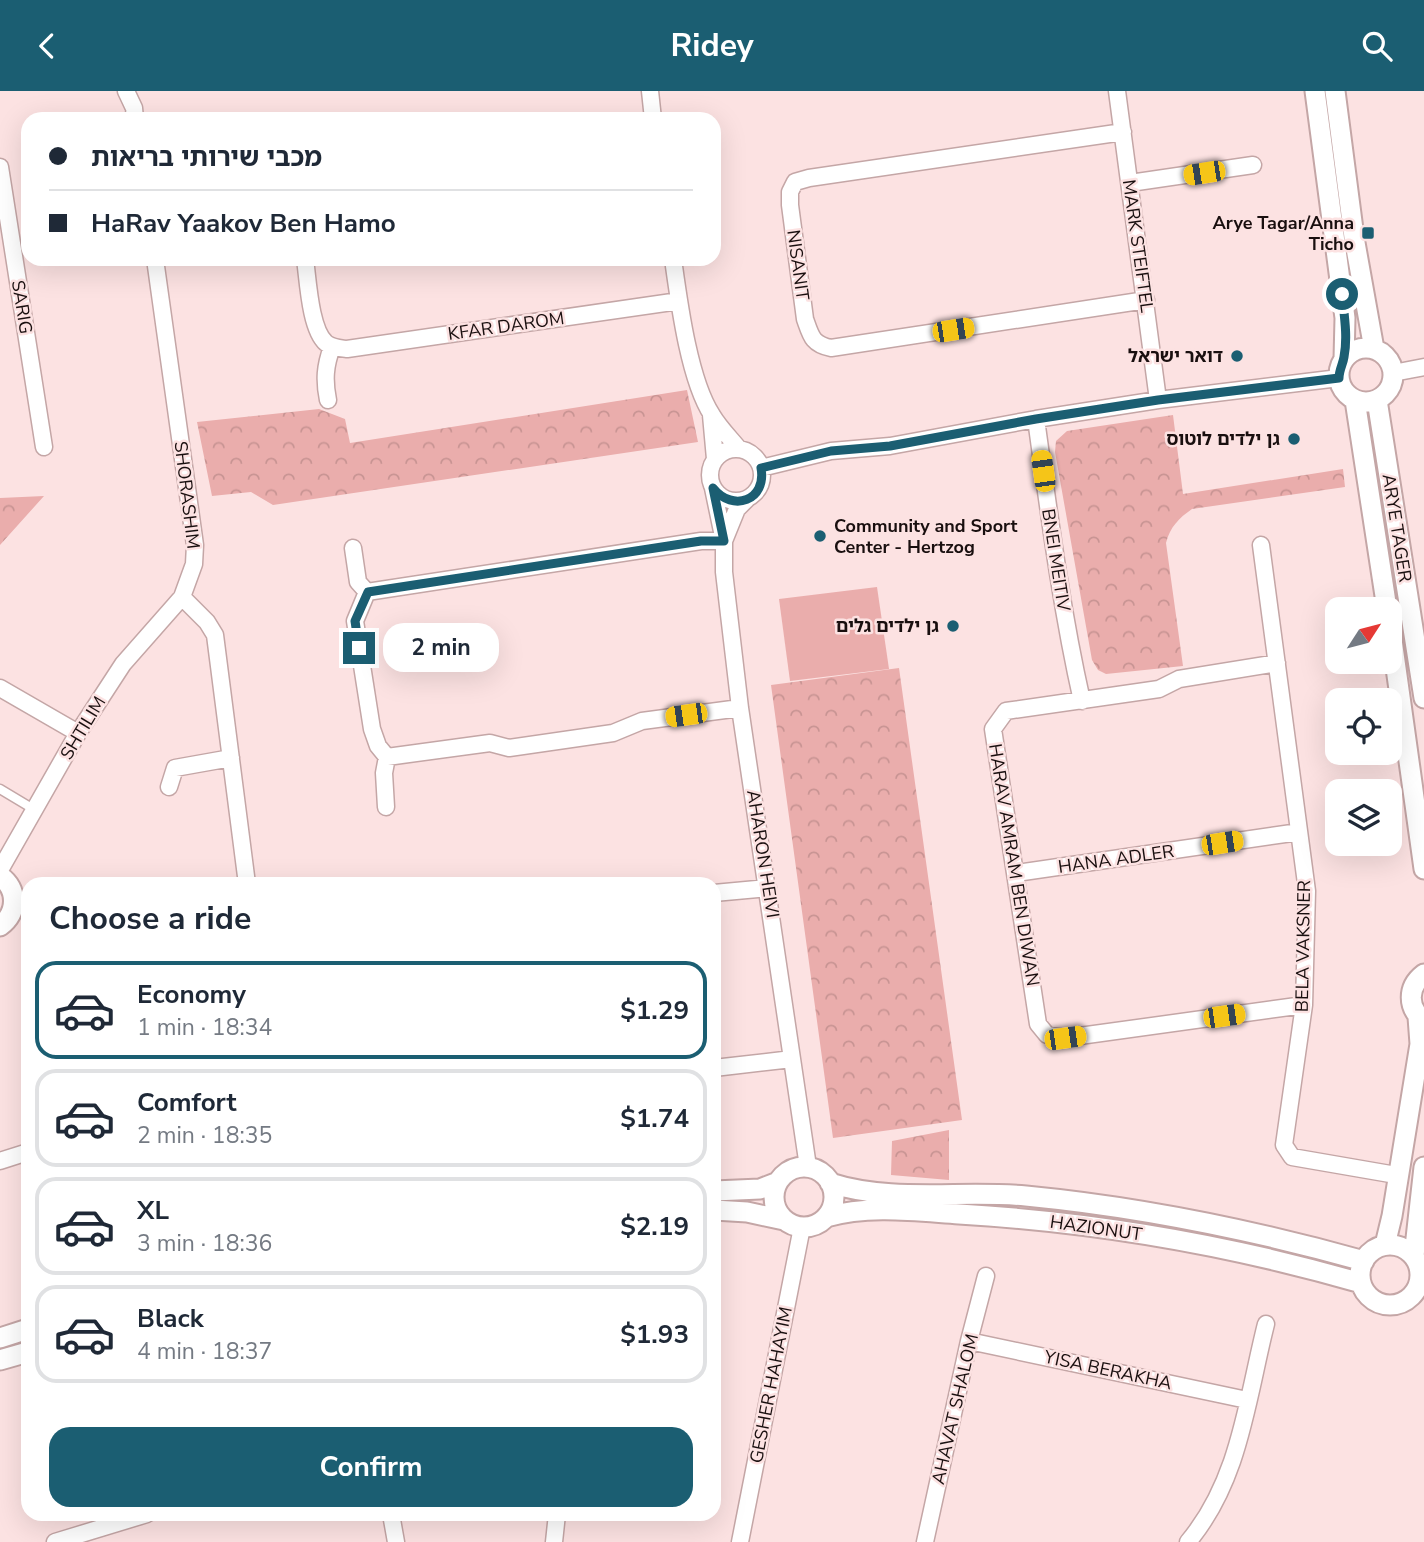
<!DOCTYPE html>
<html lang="en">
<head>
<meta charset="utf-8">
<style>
  :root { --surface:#fff; --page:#f6f6f7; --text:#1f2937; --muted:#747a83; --line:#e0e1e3; --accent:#1b5e72 }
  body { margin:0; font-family:"Nunito Sans","Noto Sans Hebrew",sans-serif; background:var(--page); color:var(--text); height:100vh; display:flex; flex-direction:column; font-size:26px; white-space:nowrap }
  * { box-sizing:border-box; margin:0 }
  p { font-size:23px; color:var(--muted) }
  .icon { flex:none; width:38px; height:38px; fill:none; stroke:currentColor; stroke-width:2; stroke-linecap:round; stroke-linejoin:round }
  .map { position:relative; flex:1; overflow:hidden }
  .sheet { position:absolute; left:21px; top:786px; width:700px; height:644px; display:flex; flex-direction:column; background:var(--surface); border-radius:21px; box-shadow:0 7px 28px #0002 }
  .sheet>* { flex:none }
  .top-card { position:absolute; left:21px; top:21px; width:700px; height:154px; border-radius:21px; box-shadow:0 7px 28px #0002; display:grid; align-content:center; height:154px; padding:0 28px; background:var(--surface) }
  .needle { width:46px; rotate:54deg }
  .buttons { position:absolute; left:1325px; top:506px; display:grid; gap:14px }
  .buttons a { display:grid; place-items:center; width:77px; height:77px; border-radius:14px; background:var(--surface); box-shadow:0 7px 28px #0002; font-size:35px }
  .end { position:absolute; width:32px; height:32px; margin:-16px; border:9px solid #1b5e72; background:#fff; box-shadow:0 0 0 4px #fff }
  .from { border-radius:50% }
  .bubble { position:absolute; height:49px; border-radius:21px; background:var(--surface); box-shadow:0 7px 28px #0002; font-size:23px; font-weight:700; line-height:49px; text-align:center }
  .car { position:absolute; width:21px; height:42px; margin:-21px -10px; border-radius:9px; box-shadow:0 0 5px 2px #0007; background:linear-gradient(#f5c518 24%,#345 0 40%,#f5c518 0 76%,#345 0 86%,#f5c518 0) }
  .top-card b { display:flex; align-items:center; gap:24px; height:66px; font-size:26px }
  .top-card b+b { border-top:2px solid var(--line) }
  .top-card i { width:18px; height:18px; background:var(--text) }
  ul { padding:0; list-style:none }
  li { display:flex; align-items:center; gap:21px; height:98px; margin:0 14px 10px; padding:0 14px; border:4px solid var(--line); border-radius:21px }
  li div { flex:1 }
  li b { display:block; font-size:26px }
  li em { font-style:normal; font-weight:700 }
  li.active { border-color:var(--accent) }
  li>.icon { width:63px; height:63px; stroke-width:1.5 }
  h2 { padding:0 28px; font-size:32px; line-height:84px }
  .button { display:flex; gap:14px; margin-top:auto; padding:14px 28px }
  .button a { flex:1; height:80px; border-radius:21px; background:var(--accent); color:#fff; font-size:28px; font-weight:700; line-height:80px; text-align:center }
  header { display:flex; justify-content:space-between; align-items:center; height:91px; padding:0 28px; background:var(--accent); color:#fff; font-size:32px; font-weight:700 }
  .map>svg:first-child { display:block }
  .forest { fill:url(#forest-crowns) }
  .garden { fill:#eaadac }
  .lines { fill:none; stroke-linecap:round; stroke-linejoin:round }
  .service-casing { stroke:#c4a6a6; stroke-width:11 }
  .minor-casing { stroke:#c4a6a6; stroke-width:19 }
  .tertiary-casing { stroke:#c4a6a6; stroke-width:23 }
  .service { stroke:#fff; stroke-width:8 }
  .minor { stroke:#fff; stroke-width:16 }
  .tertiary { stroke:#fff; stroke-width:19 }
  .route { stroke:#1b5e72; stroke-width:9 }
  .poi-dot { fill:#1b5e72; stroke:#fce2e2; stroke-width:2.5 }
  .labels { text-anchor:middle; stroke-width:5; stroke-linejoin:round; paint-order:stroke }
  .poi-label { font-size:18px; font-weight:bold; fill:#190f0f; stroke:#fce2e2; text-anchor:end }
  .street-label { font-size:18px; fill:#190f0f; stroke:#fce2e2 }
</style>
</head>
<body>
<header><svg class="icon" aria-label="back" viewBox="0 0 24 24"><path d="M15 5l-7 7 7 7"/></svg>Ridey<svg class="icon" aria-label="search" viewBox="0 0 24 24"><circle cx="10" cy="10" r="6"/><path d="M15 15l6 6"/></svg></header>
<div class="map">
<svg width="1424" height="1451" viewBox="0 0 1424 1451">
  <defs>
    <pattern id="forest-crowns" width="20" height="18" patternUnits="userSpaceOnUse" patternTransform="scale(1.75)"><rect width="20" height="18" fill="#eaadac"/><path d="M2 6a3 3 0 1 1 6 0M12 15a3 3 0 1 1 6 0" fill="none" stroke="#c89493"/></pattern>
  </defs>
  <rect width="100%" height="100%" fill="#fce2e2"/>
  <!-- forest -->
  <path class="forest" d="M 687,299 L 698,351 L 273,414 L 251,401 L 212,405 L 197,331 L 319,318 L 345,328 L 350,352 Z
    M 1173,324 L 1183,403 L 1343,378 L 1345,396 L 1192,418 C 1179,427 1170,436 1166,452 L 1183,575 L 1106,583 L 1098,579 L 1092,569 L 1055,361 L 1056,350 L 1067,340 Z
    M 44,405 L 0,454 L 0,407 Z
    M 899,577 L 962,1029 L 833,1047 L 771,594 Z
    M 949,1039 L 949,1089 L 891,1084 L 892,1050 Z"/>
  <!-- garden -->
  <path class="garden" d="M 877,496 L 889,578 L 790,590 L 779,508 Z"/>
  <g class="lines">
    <defs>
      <path id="service" d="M 0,698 L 35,719"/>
      <path id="minor" d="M 126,0 L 134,17 L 135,28
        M 650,0 L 653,28
        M 1117,0 L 1158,309
        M 1123,41 L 809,87 L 795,91 L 790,101 L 790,114 L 805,228 C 811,245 812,253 831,257 L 1146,209
        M 0,76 L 44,356
        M 1130,92 L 1253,74
        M 305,168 C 308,189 310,238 326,252 C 332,257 339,257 347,258 L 679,210
        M 673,168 C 679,211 689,289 712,324 C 719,336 730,347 739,358
        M 1393,282 L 1424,276
        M 328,309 C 324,289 325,275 332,256
        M 711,324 L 715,368
        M 1036,328 C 1049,422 1061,517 1082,610
        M710 384a26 26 0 1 1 52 0a26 26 0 1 1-52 0Z
        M 761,377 L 831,360 L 890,355 L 1036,328 L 1158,309 L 1339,287
        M 713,397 L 724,450 L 724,481 L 740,617 L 807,1069 L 806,1076
        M 724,450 L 701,450 L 367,501 L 355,530 L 372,638 L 378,655 L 387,666 L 490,652 L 509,657 L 613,642 L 642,630 L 740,617
        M 724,450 L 737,418 L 747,408
        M 1261,454 L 1307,800 L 1304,914 L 1284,1054 L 1292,1066 L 1396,1084
        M 353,457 L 358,491 L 367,501
        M 182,506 L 207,531 L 215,544 L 247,793
        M 1277,572 L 1179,588 L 1159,598 L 1006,620 L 993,638 L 1038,933 L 1047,944 L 1065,947 L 1304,914
        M 0,597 L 78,642
        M 169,696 L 175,677 L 231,667
        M 386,716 L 384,682 L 387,666
        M 0,779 L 78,642 L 123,573 L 182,506 L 194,473 L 195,454 L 155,168
        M 1016,782 L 1299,741
        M 714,802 L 768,797
        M 714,977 L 792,968
        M 0,1070 L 28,1061
        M 969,1250 L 1247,1309
        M 391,1423 L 396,1451
        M 55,1451 L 147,1423
        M 554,1451 L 557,1423
        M 740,1451 L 802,1136
        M 925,1451 L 969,1250 L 986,1185
        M 1188,1451 C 1240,1389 1247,1308 1266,1233"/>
      <path id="tertiary" d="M 1315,0 L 1345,227 L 1344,268
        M 1335,0 L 1354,146 L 1374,258
        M1339 284a27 27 0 1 1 54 0a27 27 0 1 1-54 0Z
        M 1355,309 L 1387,518
        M 1377,309 L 1424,607
        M 1390,534 L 1424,778
        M 0,785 C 18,798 18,822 0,835
        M 1424,883 C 1407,896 1407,917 1424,930
        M774 1106a30 30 0 1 1 60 0a30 30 0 1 1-60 0Z
        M 830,1092 C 892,1112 961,1099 1026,1105 C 1140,1116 1253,1139 1364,1170
        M 714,1100 L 760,1098 L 778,1091
        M 714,1119 L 747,1121 L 784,1129
        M 826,1126 C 870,1114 914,1120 959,1123 C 1095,1131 1230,1154 1361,1192
        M1360 1184a30 30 0 1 1 60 0a30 30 0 1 1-60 0Z
        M 1385,1154 L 1392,1125 L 1420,953 L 1418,926
        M 1414,1165 L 1424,1076
        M 0,1247 L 28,1238
        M 0,1269 L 28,1261"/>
    </defs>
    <!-- service casing -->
    <use href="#service" class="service-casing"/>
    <!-- minor casing -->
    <use href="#minor" class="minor-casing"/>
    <!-- tertiary casing -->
    <use href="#tertiary" class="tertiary-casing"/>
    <!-- service -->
    <use href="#service" class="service"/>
    <!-- minor -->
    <use href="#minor" class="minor"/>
    <!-- tertiary -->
    <use href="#tertiary" class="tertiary"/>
  </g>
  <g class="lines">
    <!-- route -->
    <path class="route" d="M 359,557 L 355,530 L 368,501 L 701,450 L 724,450 L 713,397 C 733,422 767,409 761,377 L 831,360 L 890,355 L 1036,328 L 1158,309 L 1339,287 C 1339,279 1343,273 1344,266 C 1348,246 1344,223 1342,203"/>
  </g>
  <!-- markers -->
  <g class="poi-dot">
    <rect x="1361" y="135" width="14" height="14" rx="3.5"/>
    <circle cx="1237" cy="265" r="7"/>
    <circle cx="1294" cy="348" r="7"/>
    <circle cx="820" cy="445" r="7"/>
    <circle cx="953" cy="535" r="7"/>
  </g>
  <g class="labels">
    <!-- poi labels -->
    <g class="poi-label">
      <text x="1354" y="138">Arye Tagar/Anna<tspan x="1354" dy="21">Ticho</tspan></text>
      <text x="1223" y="271">דואר ישראל</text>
      <text x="1280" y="354">גן ילדים לוטוס</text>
      <text x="834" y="441" text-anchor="start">Community and Sport<tspan x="834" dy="21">Center - Hertzog</tspan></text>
      <text x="939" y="541">גן ילדים גלים</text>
    </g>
    <!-- street labels -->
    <g class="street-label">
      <text transform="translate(1138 155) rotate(82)" y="6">MARK STEIFTEL</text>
      <text transform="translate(798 174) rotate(82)" y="6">NISANIT</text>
      <text transform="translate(22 216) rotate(81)" y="6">SARIG</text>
      <text transform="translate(506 235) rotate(-8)" y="6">KFAR DAROM</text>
      <text transform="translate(187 404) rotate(83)" y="6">SHORASHIM</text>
      <text transform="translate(1397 437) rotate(81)" y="6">ARYE TAGER</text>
      <text transform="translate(1056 469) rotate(81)" y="6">BNEI MEITIV</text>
      <text transform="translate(83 637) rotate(-59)" y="6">SHTILIM</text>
      <text transform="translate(763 763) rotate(81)" y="6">AHARON HEIVI</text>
      <text transform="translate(1116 768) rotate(-8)" y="6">HANA ADLER</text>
      <text transform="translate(1014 774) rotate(81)" y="6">HARAV AMRAM BEN DIWAN</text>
      <text transform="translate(1303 855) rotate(-89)" y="6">BELA VAKSNER</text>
      <text transform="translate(1096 1137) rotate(8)" y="6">HAZIONUT</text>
      <text transform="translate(1108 1279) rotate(12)" y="6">YISA BERAKHA</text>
      <text transform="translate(771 1294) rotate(-79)" y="6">GESHER HAHAYIM</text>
      <text transform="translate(955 1318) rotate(-77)" y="6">AHAVAT SHALOM</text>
    </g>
  </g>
</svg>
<div class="buttons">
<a><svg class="needle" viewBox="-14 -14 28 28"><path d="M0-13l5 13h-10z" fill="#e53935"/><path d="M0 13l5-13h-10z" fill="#747a83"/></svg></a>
<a><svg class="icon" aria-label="locate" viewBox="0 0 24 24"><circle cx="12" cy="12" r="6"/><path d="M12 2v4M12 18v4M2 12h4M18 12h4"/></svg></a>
<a><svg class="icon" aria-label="layers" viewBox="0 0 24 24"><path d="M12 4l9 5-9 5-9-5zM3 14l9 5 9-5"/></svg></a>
</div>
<i class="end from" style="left:1342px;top:203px"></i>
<i class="end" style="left:359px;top:557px"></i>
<div class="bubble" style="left:383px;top:532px;width:116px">2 min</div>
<i class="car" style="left:1204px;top:82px;rotate:261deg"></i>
<i class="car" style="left:953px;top:239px;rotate:81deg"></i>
<i class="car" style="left:1043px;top:380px;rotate:352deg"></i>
<i class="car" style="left:686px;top:624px;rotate:262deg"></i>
<i class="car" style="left:1222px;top:752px;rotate:81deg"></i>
<i class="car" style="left:1224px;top:925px;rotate:82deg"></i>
<i class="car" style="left:1065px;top:947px;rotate:82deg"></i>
<div class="top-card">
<b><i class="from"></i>מכבי שירותי בריאות</b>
<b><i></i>HaRav Yaakov Ben Hamo</b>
</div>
<section class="sheet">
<h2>Choose a ride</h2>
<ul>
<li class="active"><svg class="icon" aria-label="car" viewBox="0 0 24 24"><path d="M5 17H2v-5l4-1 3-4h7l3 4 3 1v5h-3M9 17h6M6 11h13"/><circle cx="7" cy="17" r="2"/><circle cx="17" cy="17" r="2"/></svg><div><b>Economy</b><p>1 min · 18:34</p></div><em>$1.29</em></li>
<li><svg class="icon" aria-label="car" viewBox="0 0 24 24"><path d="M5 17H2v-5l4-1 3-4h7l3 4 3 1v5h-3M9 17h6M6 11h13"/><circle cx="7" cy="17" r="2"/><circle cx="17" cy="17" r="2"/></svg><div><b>Comfort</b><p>2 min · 18:35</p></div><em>$1.74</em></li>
<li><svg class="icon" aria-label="car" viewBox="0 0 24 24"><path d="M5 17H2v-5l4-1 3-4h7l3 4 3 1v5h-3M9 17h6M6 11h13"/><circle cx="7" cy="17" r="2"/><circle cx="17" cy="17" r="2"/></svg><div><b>XL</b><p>3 min · 18:36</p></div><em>$2.19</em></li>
<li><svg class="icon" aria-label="car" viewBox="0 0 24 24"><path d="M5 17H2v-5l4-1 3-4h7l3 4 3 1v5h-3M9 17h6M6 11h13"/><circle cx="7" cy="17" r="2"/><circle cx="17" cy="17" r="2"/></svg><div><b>Black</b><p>4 min · 18:37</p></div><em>$1.93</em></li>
</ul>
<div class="button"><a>Confirm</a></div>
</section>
</div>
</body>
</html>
